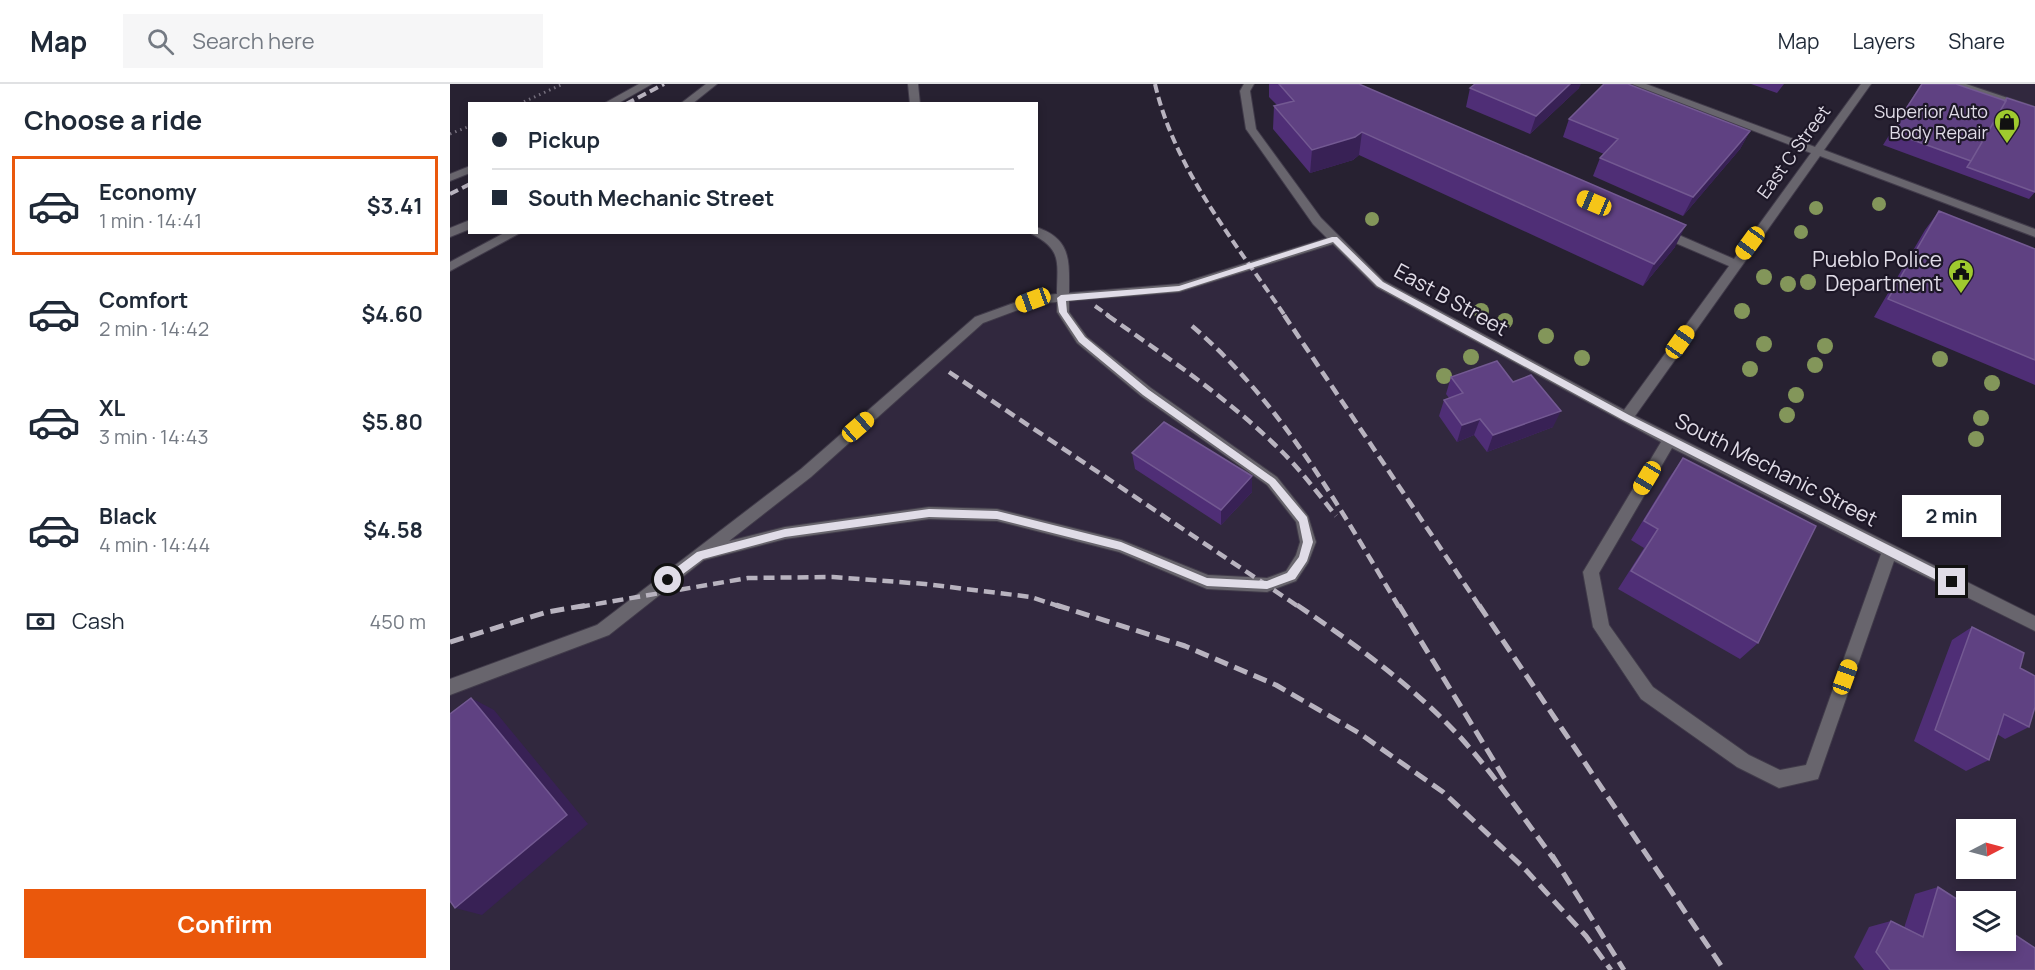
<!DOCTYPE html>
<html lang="en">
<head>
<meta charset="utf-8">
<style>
  :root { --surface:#fff; --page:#f6f6f7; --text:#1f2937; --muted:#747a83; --line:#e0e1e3; --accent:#ea580c }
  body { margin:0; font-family:Manrope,sans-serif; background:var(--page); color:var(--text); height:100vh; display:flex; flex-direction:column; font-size:22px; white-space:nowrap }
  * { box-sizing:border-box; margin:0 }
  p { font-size:20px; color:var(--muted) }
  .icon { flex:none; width:33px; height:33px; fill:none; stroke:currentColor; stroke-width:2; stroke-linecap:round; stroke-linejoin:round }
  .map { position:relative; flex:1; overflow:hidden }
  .panel { display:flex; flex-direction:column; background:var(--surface); width:450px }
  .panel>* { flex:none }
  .guide { position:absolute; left:18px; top:18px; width:570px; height:132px; border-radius:0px; box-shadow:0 3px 9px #0003; display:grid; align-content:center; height:132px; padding:0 24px; background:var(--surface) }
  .needle { width:39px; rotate:84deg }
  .tools { position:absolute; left:1506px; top:735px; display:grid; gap:12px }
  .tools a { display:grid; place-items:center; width:60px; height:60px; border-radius:0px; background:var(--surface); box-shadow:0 3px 9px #0003; font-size:30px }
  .end { position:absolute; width:27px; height:27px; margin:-14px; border:8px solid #e0dce7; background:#111; box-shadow:0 0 0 3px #111 }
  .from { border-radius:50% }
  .bubble { position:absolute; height:42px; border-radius:0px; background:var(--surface); box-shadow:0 3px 9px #0003; font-size:20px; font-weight:700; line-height:42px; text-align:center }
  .car { position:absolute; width:18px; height:36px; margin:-18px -9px; border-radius:8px; box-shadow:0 0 4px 2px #0007; background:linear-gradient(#f5c518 24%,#345 0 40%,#f5c518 0 76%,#345 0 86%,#f5c518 0) }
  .guide b { display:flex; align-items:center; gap:21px; height:57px; font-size:22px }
  .guide b+b { border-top:2px solid var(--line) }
  .guide i { width:15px; height:15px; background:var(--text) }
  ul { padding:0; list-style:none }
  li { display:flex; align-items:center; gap:18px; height:99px; margin:0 12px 9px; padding:0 12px; border:3px solid transparent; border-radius:0px }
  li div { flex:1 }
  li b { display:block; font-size:22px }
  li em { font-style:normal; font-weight:700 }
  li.on { border-color:var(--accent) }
  li>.icon { width:54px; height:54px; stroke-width:1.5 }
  h2 { padding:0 24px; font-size:27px; line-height:72px }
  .pay { display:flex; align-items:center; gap:15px; height:66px; padding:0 24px; font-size:22px }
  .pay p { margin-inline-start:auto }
  .cta { display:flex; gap:12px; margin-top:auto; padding:12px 24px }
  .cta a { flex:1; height:69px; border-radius:0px; background:var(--accent); color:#fff; font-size:24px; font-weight:700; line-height:69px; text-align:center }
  header { display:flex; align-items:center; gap:36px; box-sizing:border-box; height:84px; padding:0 30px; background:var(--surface); border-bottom:2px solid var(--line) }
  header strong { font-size:28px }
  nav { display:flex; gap:33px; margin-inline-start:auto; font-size:21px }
  .search { width:420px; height:54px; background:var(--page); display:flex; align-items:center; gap:15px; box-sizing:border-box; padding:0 21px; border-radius:0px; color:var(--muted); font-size:22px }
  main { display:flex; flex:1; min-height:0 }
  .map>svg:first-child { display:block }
  .built { fill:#31283e; fill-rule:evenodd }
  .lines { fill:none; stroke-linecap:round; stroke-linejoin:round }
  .minor-casing { stroke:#413b4a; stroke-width:2 }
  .path { stroke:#756f7d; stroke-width:3; stroke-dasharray:1.5 4; stroke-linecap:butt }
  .minor { fill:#68656d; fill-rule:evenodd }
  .rail-far2 { stroke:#b8b3bf; stroke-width:4; stroke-dasharray:9 4.5; stroke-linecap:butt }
  .rail-far1 { stroke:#b8b3bf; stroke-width:4.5; stroke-dasharray:11 6; stroke-linecap:butt }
  .rail { stroke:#b8b3bf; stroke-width:5; stroke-dasharray:14 7; stroke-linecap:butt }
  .tree { fill:#83965a }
  .wall { fill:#4f2e76 }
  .shaded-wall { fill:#382155 }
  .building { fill:#5f4182; stroke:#735992; stroke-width:1.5 }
  .route { fill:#e0dce7 }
  .labels { text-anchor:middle; stroke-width:4.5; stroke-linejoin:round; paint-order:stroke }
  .far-poi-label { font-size:18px; fill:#e0dce7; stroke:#1d1727; text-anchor:end }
  .far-street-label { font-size:18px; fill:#e0dce7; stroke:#1d1727 }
  .poi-label { font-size:21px; fill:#e0dce7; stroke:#1d1727; text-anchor:end }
  .street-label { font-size:21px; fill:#e0dce7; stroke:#1d1727 }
</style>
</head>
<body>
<header>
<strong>Map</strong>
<div class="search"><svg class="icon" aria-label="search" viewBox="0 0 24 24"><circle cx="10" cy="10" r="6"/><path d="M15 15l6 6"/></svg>Search here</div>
<nav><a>Map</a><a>Layers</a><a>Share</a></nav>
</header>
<main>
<section class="panel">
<h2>Choose a ride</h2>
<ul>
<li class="on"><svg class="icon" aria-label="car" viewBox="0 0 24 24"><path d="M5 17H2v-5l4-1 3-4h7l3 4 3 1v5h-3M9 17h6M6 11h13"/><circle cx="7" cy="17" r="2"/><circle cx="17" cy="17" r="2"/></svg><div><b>Economy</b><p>1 min · 14:41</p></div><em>$3.41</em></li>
<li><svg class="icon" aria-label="car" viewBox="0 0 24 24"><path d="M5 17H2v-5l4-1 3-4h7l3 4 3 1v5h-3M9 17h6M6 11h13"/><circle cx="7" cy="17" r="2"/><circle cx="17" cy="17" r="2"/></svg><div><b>Comfort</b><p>2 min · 14:42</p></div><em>$4.60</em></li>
<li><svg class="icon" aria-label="car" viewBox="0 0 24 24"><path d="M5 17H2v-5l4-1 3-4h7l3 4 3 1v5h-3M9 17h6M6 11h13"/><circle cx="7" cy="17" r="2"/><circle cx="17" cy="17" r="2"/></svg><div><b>XL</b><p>3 min · 14:43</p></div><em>$5.80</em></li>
<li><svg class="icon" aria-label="car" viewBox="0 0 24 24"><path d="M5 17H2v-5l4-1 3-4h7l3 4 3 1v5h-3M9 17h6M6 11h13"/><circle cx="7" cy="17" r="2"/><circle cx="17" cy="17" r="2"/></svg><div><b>Black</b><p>4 min · 14:44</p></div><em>$4.58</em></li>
</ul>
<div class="pay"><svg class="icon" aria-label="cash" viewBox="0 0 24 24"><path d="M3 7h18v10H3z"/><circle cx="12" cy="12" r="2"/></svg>Cash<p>450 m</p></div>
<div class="cta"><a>Confirm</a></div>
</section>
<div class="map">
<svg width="1585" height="886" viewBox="0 0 1585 886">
  <rect width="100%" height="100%" fill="#272131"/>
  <!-- built -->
  <path class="built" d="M 1506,0 L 1585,0 L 1585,26 Z
    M 885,155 L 930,200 L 1585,540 L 1585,886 L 0,886 L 0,603 L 153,546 L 356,389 L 529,236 L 583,216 L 729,204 ZM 1516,746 L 1556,746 L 1556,784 L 1516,784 ZM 1516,818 L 1556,818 L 1556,856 L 1516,856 Z"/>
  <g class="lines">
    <defs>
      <path id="minor" d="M 189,0 L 202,0 L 167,20 L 153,20 Z
        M 256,0 L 267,0 L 242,20 L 230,20 Z
        M 458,0 L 468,0 L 470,20 L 460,20 Z
        M 794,0 L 804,0 L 800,7 L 806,45 L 871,134 L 934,197 L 1174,326 L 1279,182 L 1207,151 L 1207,145 L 1215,145 L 1284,175 L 1361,69 L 1182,0 L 1196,0 L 1365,63 L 1411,0 L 1421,0 L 1374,66 L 1585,145 L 1585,153 L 1370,72 L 1185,332 L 1585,532 L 1585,547 L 1444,477 L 1368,695 L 1329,704 L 1287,683 L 1191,615 L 1143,543 L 1133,488 L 1211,358 L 926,203 L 883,160 L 729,208 L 619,217 L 619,228 L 637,253 L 701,304 L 827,393 L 858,432 L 866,458 L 858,479 L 846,497 L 817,508 L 757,505 L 669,468 L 547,437 L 479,435 L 335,455 L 254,476 L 159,551 L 0,611 L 0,595 L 147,541 L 351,385 L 525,233 L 583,212 L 607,210 C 607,179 613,166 582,150 L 586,148 L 586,143 C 622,155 619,177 619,209 L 729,200 L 877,154 L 863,140 L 796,45 L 790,7 ZM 607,218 L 607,228 L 627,259 L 691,312 L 817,401 L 846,438 L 850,458 L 846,471 L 836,487 L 817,494 L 758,491 L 671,456 L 547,425 L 479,423 L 335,443 L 279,457 L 361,393 L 533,239 L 584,220 ZM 1222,364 L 1431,470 L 1356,681 L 1330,686 L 1299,671 L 1203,603 L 1159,541 L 1149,489 Z
        M 1501,0 L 1516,0 L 1585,23 L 1585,29 Z
        M 20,82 L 20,89 L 0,97 L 0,90 Z
        M 20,136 L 20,145 L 0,153 L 0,144 Z
        M 56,148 L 72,148 L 0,187 L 0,178 Z"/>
    </defs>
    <!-- minor casing -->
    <use href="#minor" class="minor-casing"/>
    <!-- path -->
    <path class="path" d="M 69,20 L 113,0
      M 0,50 L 20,42"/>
    <!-- minor -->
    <use href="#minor" class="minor"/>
    <!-- rail-far2 -->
    <path class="rail-far2" d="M 705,0 C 725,87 786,159 835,232
      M 176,20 L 214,0
      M 0,110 L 20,100
      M 645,222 L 659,232"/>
    <!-- rail-far1 -->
    <path class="rail-far1" d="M 657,231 C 714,271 773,311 823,359 C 847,381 866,407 886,432
      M 834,231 L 1030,523
      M 742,242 C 832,319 889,423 949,523
      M 499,288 L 849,523
      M 129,523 L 298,494 L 383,493 L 475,500 L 581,513 L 611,523"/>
    <!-- rail -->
    <path class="rail" d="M 606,521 L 735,562 L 826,601 L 909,649 L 993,708 L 1073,783 L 1136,852 L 1161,886
      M 847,521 C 905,560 963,602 1011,654 C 1046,693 1075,736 1106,778
      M 949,521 L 1058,700
      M 1029,521 L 1274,886
      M 0,558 L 97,528 L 138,521
      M 1102,771 L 1174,886"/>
  </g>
  <!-- trees -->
  <g class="tree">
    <circle cx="1429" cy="120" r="7"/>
    <circle cx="1366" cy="124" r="7"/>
    <circle cx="922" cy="135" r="7"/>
    <circle cx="1351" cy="148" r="7"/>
    <circle cx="1314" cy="193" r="8"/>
    <circle cx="1358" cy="198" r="8"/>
    <circle cx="1338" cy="200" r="8"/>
    <circle cx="1031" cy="227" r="8"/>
    <circle cx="1292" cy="227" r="8"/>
    <circle cx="1055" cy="237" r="8"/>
    <circle cx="1096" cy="252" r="8"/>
    <circle cx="1314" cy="260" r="8"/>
    <circle cx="1375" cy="262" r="8"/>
    <circle cx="1021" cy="273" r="8"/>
    <circle cx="1132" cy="274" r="8"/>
    <circle cx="1490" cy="275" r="8"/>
    <circle cx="1365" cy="281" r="8"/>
    <circle cx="1300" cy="285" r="8"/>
    <circle cx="994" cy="292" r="8"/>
    <circle cx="1542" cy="299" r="8"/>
    <circle cx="1346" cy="311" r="8"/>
    <circle cx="1337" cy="331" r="8"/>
    <circle cx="1531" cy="334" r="8"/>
    <circle cx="1526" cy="355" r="8"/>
  </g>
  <!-- wall -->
  <path class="wall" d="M 819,0 L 909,0 L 1225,163 L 1193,202 L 909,71 L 903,76 L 860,89 L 823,45 L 824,22 L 827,21 L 819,13 Z
    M 1301,0 L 1334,0 L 1327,9 Z
    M 1471,0 L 1585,108 L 1579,115 L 1433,61 Z
    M 1020,4 L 1129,4 L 1080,50 L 1016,23 Z
    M 1119,35 L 1300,47 L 1290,65 L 1233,132 L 1143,92 L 1150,74 L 1154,70 L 1113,53 Z
    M 1489,127 L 1585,165 L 1585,301 L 1424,233 L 1475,146 Z
    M 1001,293 L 1063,298 L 1103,343 L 1037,368 L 1024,351 L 1007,358 L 989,332 L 994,316 L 999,314 L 996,310 Z
    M 682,369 L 802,408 L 771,441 L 685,385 Z
    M 1233,374 L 1308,559 L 1290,575 L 1168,505 L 1194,464 L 1181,456 L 1219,394 Z
    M 1522,543 L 1570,584 L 1579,643 L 1555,655 L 1547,650 L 1539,676 L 1516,687 L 1464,657 L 1502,556 Z
    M 1488,803 L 1585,886 L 1414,886 L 1404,873 L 1419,843 L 1441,837 L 1454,844 L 1465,810 Z"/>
  <!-- shaded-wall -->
  <path class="shaded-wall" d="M 1120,0 L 1131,0 L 1129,4 L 1080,50 L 1086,32 Z
    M 1300,47 L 1290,65 L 1233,132 L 1243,113 Z
    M 912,48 L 909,71 L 903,76 L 860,89 L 862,66 Z
    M 1236,141 L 1225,163 L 1193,202 L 1204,180 Z
    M 1111,327 L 1103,343 L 1037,368 L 1043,351 Z
    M 1030,335 L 1024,351 L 1007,358 L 1012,341 Z
    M 802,392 L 802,408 L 771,441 L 771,426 Z
    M 21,614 L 44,626 L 138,740 L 32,831 L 5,824 Z"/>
  <!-- building -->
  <path class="building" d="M 829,0 L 909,0 L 1236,141 L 1204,180 L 912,48 L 905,53 L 862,66 L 824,22 L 844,17 Z
    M 1025,0 L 1120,0 L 1086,32 L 1020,4 Z
    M 1154,0 L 1178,0 L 1300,47 L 1243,113 L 1150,74 L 1168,55 L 1119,35 Z
    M 1472,0 L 1506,0 L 1556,17 L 1521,77 L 1441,48 Z
    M 1557,14 L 1585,23 L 1585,108 L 1517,83 L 1521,77 L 1556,17 L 1555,17 Z
    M 1489,127 L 1585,165 L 1585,276 L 1438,215 Z
    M 1047,277 L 1063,298 L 1081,291 L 1111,327 L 1043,351 L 1030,335 L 1012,341 L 994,316 L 1013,309 L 1001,293 Z
    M 714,338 L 802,392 L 771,426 L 682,369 Z
    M 1233,374 L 1366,442 L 1308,559 L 1181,487 L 1208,445 L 1194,437 Z
    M 1522,543 L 1574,569 L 1570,584 L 1585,592 L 1585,623 L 1579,643 L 1554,630 L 1539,676 L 1485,646 Z
    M 21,614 L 117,731 L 5,824 L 0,817 L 0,630 Z
    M 1488,803 L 1516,821 L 1516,856 L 1556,856 L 1556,845 L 1585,864 L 1585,886 L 1440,886 L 1426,868 L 1441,837 L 1473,853 Z"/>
  <!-- route -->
  <path class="route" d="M 882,153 L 887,153 L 933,198 L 1179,331 L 1506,495 L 1506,502 L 1498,502 L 1173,336 L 927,202 L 883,158 L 729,207 L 616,217 L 617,228 L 635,253 L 699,306 L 825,395 L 857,433 L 863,458 L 857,477 L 845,495 L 817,505 L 757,502 L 670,466 L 547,435 L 479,433 L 335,453 L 253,475 L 221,499 L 214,499 L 214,493 L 247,468 L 335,445 L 479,425 L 547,427 L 671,458 L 757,494 L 817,497 L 837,489 L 849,473 L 853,458 L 849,438 L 819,400 L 693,311 L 629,258 L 609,228 L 607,214 L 611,211 L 729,202 Z"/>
  <!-- icons -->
  <defs>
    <symbol id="shop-pin" viewBox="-11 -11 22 30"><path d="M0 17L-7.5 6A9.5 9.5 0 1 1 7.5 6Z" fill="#9fca2e" stroke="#1d1727"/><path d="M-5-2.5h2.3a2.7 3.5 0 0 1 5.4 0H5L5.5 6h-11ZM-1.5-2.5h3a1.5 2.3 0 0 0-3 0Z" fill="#111"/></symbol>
    <symbol id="civic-pin" viewBox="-11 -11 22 30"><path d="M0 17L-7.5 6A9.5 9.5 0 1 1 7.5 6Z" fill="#9fca2e" stroke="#1d1727"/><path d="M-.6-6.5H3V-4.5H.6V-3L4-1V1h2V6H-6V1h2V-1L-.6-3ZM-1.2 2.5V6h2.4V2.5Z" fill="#111"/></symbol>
  </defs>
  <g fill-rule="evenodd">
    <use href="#shop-pin" x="1542" y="23" width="30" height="40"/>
    <use href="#civic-pin" x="1496" y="173" width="30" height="40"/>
  </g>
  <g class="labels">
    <!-- far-poi labels -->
    <g class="far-poi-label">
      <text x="1538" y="34">Superior Auto<tspan x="1538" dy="21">Body Repair</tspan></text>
    </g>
    <!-- far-street labels -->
    <g class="far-street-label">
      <text transform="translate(1344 68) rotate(-54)" y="6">East C Street</text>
    </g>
    <!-- poi labels -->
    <g class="poi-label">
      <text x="1492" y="183">Pueblo Police<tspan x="1492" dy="24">Department</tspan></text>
    </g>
    <!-- street labels -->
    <g class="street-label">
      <text transform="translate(1001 216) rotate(29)" y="7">East B Street</text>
      <text transform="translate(1326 386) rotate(27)" y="7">South Mechanic Street</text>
    </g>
  </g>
</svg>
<div class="tools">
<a><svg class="needle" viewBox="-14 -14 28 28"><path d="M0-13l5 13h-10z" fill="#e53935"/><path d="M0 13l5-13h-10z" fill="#747a83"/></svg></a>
<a><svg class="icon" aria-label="layers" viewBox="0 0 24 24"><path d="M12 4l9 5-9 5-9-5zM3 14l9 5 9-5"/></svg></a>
</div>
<i class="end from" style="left:218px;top:496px"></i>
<i class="end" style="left:1502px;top:498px"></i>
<div class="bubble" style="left:1452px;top:411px;width:99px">2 min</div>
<i class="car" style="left:1144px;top:119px;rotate:293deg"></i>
<i class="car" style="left:1300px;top:159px;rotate:216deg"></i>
<i class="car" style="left:583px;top:216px;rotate:250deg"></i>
<i class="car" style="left:1230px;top:258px;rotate:35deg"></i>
<i class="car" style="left:408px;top:343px;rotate:49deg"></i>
<i class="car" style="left:1197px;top:394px;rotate:211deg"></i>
<i class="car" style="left:1395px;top:593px;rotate:20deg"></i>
<div class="guide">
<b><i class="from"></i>Pickup</b>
<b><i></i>South Mechanic Street</b>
</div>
</div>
</main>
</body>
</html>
